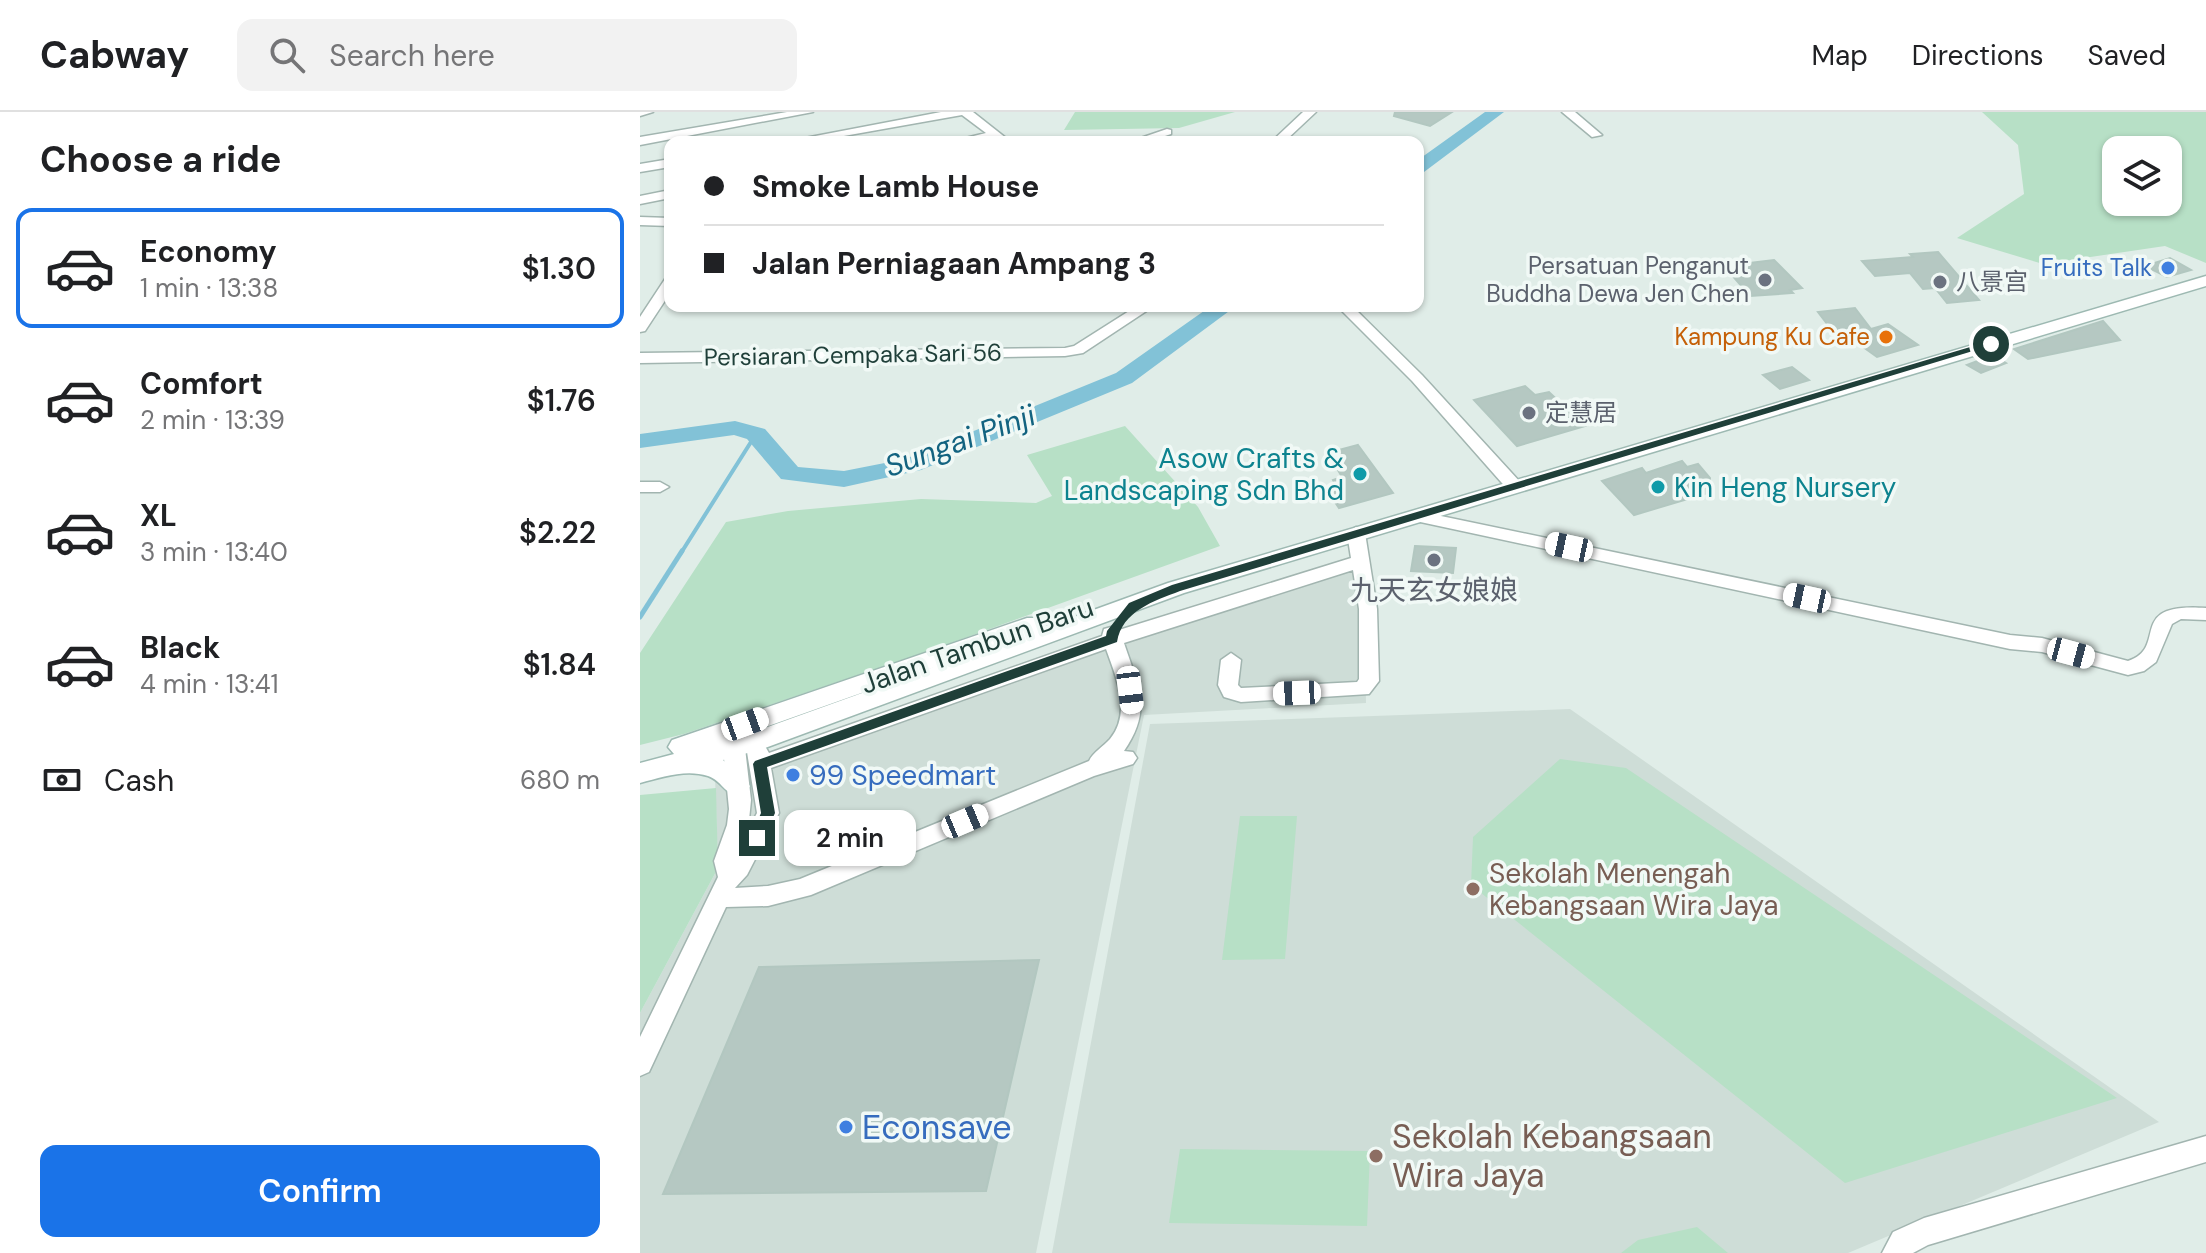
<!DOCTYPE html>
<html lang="en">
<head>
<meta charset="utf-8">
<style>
  :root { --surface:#fff; --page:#f2f2f2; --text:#202124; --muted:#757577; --line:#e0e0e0; --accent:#1a73e8 }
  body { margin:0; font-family:"DM Sans","Noto Sans SC",sans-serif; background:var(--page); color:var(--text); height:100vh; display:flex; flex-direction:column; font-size:30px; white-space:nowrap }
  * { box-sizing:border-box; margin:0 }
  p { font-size:26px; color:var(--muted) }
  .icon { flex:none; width:44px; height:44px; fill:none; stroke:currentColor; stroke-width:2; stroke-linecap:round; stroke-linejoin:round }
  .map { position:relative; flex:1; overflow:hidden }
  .details { display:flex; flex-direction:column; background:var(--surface); width:640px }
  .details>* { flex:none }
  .banner { position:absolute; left:24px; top:24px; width:760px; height:176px; border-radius:16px; box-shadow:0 2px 6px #0004; display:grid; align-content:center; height:176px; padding:0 40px; background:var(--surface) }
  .tools { position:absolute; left:1462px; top:24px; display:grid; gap:16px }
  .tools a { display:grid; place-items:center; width:80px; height:80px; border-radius:16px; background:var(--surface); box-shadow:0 2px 6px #0004; font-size:40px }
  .end { position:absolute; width:36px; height:36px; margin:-18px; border:10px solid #1f3f39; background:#fff; box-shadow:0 0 0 4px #fff }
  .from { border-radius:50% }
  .bubble { position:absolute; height:56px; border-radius:16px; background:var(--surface); box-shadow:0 2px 6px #0004; font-size:26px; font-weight:600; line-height:56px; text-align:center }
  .car { position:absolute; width:24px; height:48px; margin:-24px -12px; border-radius:10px; box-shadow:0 0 6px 2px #0007; background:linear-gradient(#fff 24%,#345 0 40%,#fff 0 76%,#345 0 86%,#fff 0) }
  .banner b { display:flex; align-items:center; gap:28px; height:76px; font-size:30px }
  .banner b+b { border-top:2px solid var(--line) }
  .banner i { width:20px; height:20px; background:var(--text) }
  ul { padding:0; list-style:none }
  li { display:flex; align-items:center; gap:24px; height:120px; margin:0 16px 12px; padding:0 24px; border:4px solid transparent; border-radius:16px }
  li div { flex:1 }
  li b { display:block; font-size:30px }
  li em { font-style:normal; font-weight:600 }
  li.current { border-color:var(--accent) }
  li>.icon { width:72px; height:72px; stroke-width:1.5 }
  h2 { padding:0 40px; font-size:36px; line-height:96px }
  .pay { display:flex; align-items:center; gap:20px; height:88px; padding:0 40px; font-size:30px }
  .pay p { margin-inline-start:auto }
  .cta { display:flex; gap:16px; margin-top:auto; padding:16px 40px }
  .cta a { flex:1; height:92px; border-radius:16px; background:var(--accent); color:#fff; font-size:32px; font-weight:600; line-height:92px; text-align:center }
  header { display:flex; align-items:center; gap:48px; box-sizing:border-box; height:112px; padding:0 40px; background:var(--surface); border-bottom:2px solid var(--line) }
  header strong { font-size:38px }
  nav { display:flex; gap:44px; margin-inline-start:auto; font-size:28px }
  .search { width:560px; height:72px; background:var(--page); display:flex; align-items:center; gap:20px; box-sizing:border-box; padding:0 28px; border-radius:16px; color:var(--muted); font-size:30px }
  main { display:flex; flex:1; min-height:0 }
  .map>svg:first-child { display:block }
  .built { fill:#ceddd7 }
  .green { fill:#b7e0c6; fill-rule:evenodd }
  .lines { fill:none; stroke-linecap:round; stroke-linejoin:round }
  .stream-far1 { stroke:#82c2d7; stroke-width:4 }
  .stream { stroke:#82c2d7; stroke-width:5 }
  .river { fill:#82c2d7; fill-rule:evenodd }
  .building { fill:#b5c8c2; stroke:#b2c7c0; stroke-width:2 }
  .street-casing { stroke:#a2b5b0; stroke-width:3 }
  .secondary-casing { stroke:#9db9b2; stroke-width:3 }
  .street { fill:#fff; fill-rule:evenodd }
  .secondary { fill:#fff; fill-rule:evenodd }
  .route { fill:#1f3f39 }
  .shop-dot { fill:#3f7fe0; stroke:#f1f9f6; stroke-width:3 }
  .worship-dot { fill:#6b7280; stroke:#f1f9f6; stroke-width:3 }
  .food-dot { fill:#e8710a; stroke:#f1f9f6; stroke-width:3 }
  .culture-dot { fill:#0f9aa8; stroke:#f1f9f6; stroke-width:3 }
  .education-dot { fill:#8d6e63; stroke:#f1f9f6; stroke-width:3 }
  .labels { text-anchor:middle; stroke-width:7; stroke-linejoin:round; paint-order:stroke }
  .far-worship-label { font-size:24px; fill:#5b616d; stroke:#f1f9f6; text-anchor:start }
  .far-shop-label { font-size:24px; fill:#366cbe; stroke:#f1f9f6; text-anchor:end }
  .far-food-label { font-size:24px; fill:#c56008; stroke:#f1f9f6; text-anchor:end }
  .far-street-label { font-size:24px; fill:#1f3f39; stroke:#f1f9f6 }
  .culture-label { font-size:28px; fill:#0d838f; stroke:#f1f9f6; text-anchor:end }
  .worship-label { font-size:28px; fill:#5b616d; stroke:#f1f9f6 }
  .street-label { font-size:28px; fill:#1f3f39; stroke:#f1f9f6 }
  .shop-label { font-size:28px; fill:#366cbe; stroke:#f1f9f6; text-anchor:start }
  .education-label { font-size:28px; fill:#785e54; stroke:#f1f9f6; text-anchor:start }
  .water-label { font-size:30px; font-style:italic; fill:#136380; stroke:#f1f9f6 }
  .near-shop-label { font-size:34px; fill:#366cbe; stroke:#f1f9f6; text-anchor:start }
  .near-education-label { font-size:34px; fill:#785e54; stroke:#f1f9f6; text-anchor:start }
</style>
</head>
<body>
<header>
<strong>Cabway</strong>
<div class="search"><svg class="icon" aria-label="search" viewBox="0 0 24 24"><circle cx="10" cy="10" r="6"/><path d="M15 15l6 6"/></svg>Search here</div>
<nav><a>Map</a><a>Directions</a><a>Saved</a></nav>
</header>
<main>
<section class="details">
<h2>Choose a ride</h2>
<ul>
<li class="current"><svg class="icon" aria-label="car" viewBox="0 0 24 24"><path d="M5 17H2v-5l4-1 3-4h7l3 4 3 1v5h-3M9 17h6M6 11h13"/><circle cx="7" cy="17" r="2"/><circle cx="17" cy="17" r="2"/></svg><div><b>Economy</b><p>1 min · 13:38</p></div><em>$1.30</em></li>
<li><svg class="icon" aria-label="car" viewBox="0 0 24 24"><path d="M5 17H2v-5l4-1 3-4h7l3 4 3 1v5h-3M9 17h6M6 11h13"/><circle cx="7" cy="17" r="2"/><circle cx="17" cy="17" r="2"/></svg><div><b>Comfort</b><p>2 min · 13:39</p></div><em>$1.76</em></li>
<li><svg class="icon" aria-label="car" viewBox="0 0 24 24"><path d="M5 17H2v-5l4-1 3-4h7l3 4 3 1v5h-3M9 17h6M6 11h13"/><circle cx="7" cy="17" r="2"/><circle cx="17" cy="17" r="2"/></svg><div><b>XL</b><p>3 min · 13:40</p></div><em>$2.22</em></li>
<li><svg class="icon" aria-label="car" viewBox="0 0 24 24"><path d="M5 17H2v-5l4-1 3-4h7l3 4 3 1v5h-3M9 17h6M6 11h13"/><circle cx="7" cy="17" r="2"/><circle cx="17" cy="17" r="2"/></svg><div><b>Black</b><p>4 min · 13:41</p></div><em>$1.84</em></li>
</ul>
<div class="pay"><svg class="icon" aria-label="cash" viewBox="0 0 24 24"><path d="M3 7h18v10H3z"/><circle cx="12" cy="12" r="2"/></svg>Cash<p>680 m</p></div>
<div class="cta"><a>Confirm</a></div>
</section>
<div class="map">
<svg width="1566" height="1141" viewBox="0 0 1566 1141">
  <rect width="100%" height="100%" fill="#e0ede8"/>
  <!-- built -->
  <path class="built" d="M 723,446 L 726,591 L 504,603 L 396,1141 L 0,1141 L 0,901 L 78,756 L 75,664 Z
    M 930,597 L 1519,1010 L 1208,1141 L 412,1141 L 510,612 Z"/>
  <!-- green -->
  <path class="green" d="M 435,0 L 595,0 L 539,16 L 424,18 Z
    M 1342,0 L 1566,0 L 1566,151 L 1525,134 L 1403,152 L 1317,126 L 1384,82 L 1378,33 ZM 1476,38 L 1528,38 L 1528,90 L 1476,90 Z
    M 485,314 L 558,395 L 580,434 L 286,540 L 44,622 L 0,633 L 0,541 L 86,410 L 148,399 L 281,387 L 396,391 L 412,384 L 387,343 Z
    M 920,647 L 986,656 L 1477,986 L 1205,1071 L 831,773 L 833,725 Z
    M 76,676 L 78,756 L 0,901 L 0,683 Z
    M 600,704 L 657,704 L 645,847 L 582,848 Z
    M 540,1037 L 730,1039 L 727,1114 L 529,1111 Z
    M 1057,1115 L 1088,1141 L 981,1141 L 998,1128 Z"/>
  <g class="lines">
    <!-- stream-far1 -->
    <path class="stream-far1" d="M 41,441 L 116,322"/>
    <!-- stream -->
    <path class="stream" d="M 0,505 L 42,439"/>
    <!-- river -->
    <path class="river" d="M 845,0 L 864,0 L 784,60 L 778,61 L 778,48 Z
      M 571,194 L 596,194 L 492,271 L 281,358 L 204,375 L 141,367 L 107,327 L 94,323 L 0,336 L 0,322 L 95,309 L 125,317 L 158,355 L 204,359 L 265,347 L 476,261 Z"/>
  </g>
  <!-- building -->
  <path class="building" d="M 755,0 L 812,0 L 790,14 L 754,4 Z
    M 1298,140 L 1339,188 L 1307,191 L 1295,176 L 1283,177 L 1270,161 L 1235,164 L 1222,149 L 1273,145 L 1270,142 Z
    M 1530,146 L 1551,158 L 1527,165 L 1505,154 Z
    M 1134,148 L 1162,176 L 1150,178 L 1153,181 L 1110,184 L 1084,154 Z
    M 1215,196 L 1231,217 L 1248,212 L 1278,233 L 1237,245 L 1202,220 L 1194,221 L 1178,200 Z
    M 1463,209 L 1480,228 L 1388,247 L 1374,237 Z
    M 1353,243 L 1366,251 L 1341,261 L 1327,253 Z
    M 1152,255 L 1169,268 L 1140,277 L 1123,263 Z
    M 885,274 L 895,283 L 909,280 L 945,314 L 877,334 L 834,288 Z
    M 718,333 L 753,381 L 699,396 L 687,378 L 697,375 L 693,368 L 702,365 L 688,341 Z
    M 1042,349 L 1047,355 L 1058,352 L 1070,366 L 1068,381 L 994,403 L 962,369 L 1002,356 L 1006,361 Z
    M 775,434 L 816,436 L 813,461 L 771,459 Z
    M 399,848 L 346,1079 L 23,1082 L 119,855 Z"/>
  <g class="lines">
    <defs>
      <path id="street" d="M 0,0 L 13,0 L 0,4 Z
        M 147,0 L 173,0 L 0,33 L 0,25 Z
        M 301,0 L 333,0 L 371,30 L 354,27 L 309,30 L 346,21 L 322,3 L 170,30 L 144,30 Z
        M 663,0 L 676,0 L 644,30 L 631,30 Z
        M 922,0 L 935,0 L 962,23 L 952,25 Z
        M 527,17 L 531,18 L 531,22 L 507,30 L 489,30 Z
        M 30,47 L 30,55 L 0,60 L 0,52 Z
        M 30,78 L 30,86 L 0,92 L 0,84 Z
        M 0,105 L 30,106 L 30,114 L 0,113 Z
        M 30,166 L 30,181 L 5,219 L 0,220 L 0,205 L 25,167 Z
        M 497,194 L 514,194 L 443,241 L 425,244 L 0,251 L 0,241 L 425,236 L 434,234 Z
        M 697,194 L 712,194 L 782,263 L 881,371 L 884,375 L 881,379 L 869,379 L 772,269 Z
        M 0,370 L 20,370 L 29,375 L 20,380 L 0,380 Z
        M 777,399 L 1370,523 L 1402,526 L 1488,549 C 1530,535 1484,490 1566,496 L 1566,508 L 1541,507 L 1532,512 L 1516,550 L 1504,559 L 1488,563 L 1402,540 L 1370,537 L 771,408 L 768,404 L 771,400 Z
        M 716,415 L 725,421 L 737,497 L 739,569 L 729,582 L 601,590 L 584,585 L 578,573 L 581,548 L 591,541 L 601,548 L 598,573 L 601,576 L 717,570 L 719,567 L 719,497 L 713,458 L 484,531 C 498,574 513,597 484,639 L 493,640 L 497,646 L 493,652 L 454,664 L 171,783 L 128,794 L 86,795 L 9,960 L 0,964 L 0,925 L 78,765 L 74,749 L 87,713 L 89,697 L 83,636 L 87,630 L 101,630 L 105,636 L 111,688 L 108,718 L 117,701 L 107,640 L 111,634 L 125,634 L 129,641 L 462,524 L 464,517 L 471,515 L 479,518 L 711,446 L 707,421 ZM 466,537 C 476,565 492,600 470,627 C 463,635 453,640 449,649 L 160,767 L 128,774 L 95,776 L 107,763 L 139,701 L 131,656 Z
        M 1566,1024 L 1566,1050 L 1288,1133 L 1273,1141 L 1242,1141 L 1253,1120 L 1284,1106 Z"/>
      <path id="secondary" d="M 1566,164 L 1566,174 L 544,481 L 125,636 L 83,648 L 110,674 L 106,681 C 85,688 85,670 68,664 C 46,657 22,665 0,671 L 0,651 L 34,642 L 28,635 L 32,628 L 387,506 L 403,506 L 406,511 L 404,516 L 528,471 ZM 300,553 L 111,621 L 97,625 Z"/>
    </defs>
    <!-- street casing -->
    <use href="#street" class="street-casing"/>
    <!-- secondary casing -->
    <use href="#secondary" class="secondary-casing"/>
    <!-- street -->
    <use href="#street" class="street"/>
    <!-- secondary -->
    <use href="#secondary" class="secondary"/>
  </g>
  <!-- route -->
  <path class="route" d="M 1347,230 L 1356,232 L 540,479 C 514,489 482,499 477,530 L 127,655 L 135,701 L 122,730 L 112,730 L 110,726 L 121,701 L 113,652 L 115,649 L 466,524 L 467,519 L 489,491 L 532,473 Z"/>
  <!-- markers -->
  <g class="shop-dot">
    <circle cx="1528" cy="156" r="8"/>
    <circle cx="153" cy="663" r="8"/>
    <circle cx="206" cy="1015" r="8"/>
  </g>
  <g class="worship-dot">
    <circle cx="1125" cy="168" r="8"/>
    <circle cx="1300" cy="170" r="8"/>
    <circle cx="889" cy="301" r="8"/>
    <circle cx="794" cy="448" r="8"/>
  </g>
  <circle class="food-dot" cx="1246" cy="225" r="8"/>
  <g class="culture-dot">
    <circle cx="720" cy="362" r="8"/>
    <circle cx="1018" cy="375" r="8"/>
  </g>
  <g class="education-dot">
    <circle cx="833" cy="777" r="8"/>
    <circle cx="736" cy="1044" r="8"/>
  </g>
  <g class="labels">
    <!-- far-worship labels -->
    <g class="far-worship-label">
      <text x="1109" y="162" text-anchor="end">Persatuan Penganut<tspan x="1109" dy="28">Buddha Dewa Jen Chen</tspan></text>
      <text x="1316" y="178">八景宫</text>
      <text x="905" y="309">定慧居</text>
    </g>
    <!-- far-shop labels -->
    <g class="far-shop-label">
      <text x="1512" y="164">Fruits Talk</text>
    </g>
    <!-- far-food labels -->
    <g class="far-food-label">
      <text x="1230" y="233">Kampung Ku Cafe</text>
    </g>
    <!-- far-street labels -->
    <g class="far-street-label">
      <text transform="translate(213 243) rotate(-1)" y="8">Persiaran Cempaka Sari 56</text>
    </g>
    <!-- culture labels -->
    <g class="culture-label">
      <text x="704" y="356">Asow Crafts &amp;<tspan x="704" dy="32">Landscaping Sdn Bhd</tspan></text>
      <text x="1034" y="385" text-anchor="start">Kin Heng Nursery</text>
    </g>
    <!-- worship labels -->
    <g class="worship-label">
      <text x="794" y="488">九天玄女娘娘</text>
    </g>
    <!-- street labels -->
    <g class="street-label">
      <text transform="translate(337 533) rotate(-19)" y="10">Jalan Tambun Baru</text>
    </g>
    <!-- shop labels -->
    <g class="shop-label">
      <text x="169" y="673">99 Speedmart</text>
    </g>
    <!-- education labels -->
    <g class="education-label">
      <text x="849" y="771">Sekolah Menengah<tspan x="849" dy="32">Kebangsaan Wira Jaya</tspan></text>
    </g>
    <!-- water labels -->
    <g class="water-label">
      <text transform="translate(320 329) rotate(-20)" y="10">Sungai Pinji</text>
    </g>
    <!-- near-shop labels -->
    <g class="near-shop-label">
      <text x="222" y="1027">Econsave</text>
    </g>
    <!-- near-education labels -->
    <g class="near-education-label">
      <text x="752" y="1036">Sekolah Kebangsaan<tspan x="752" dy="39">Wira Jaya</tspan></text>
    </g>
  </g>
</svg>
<div class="tools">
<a><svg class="icon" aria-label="layers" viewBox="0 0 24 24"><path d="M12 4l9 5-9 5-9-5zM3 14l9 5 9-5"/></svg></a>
</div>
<i class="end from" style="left:1351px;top:232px"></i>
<i class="end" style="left:117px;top:726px"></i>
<div class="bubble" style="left:144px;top:698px;width:132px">2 min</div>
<i class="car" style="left:929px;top:435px;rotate:282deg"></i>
<i class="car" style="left:1167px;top:486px;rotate:282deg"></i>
<i class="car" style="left:1431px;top:541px;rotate:105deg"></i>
<i class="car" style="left:490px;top:578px;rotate:173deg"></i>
<i class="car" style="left:657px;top:581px;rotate:268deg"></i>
<i class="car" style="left:105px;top:612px;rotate:70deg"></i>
<i class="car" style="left:325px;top:709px;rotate:67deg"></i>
<div class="banner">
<b><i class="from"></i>Smoke Lamb House</b>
<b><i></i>Jalan Perniagaan Ampang 3</b>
</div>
</div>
</main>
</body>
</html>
